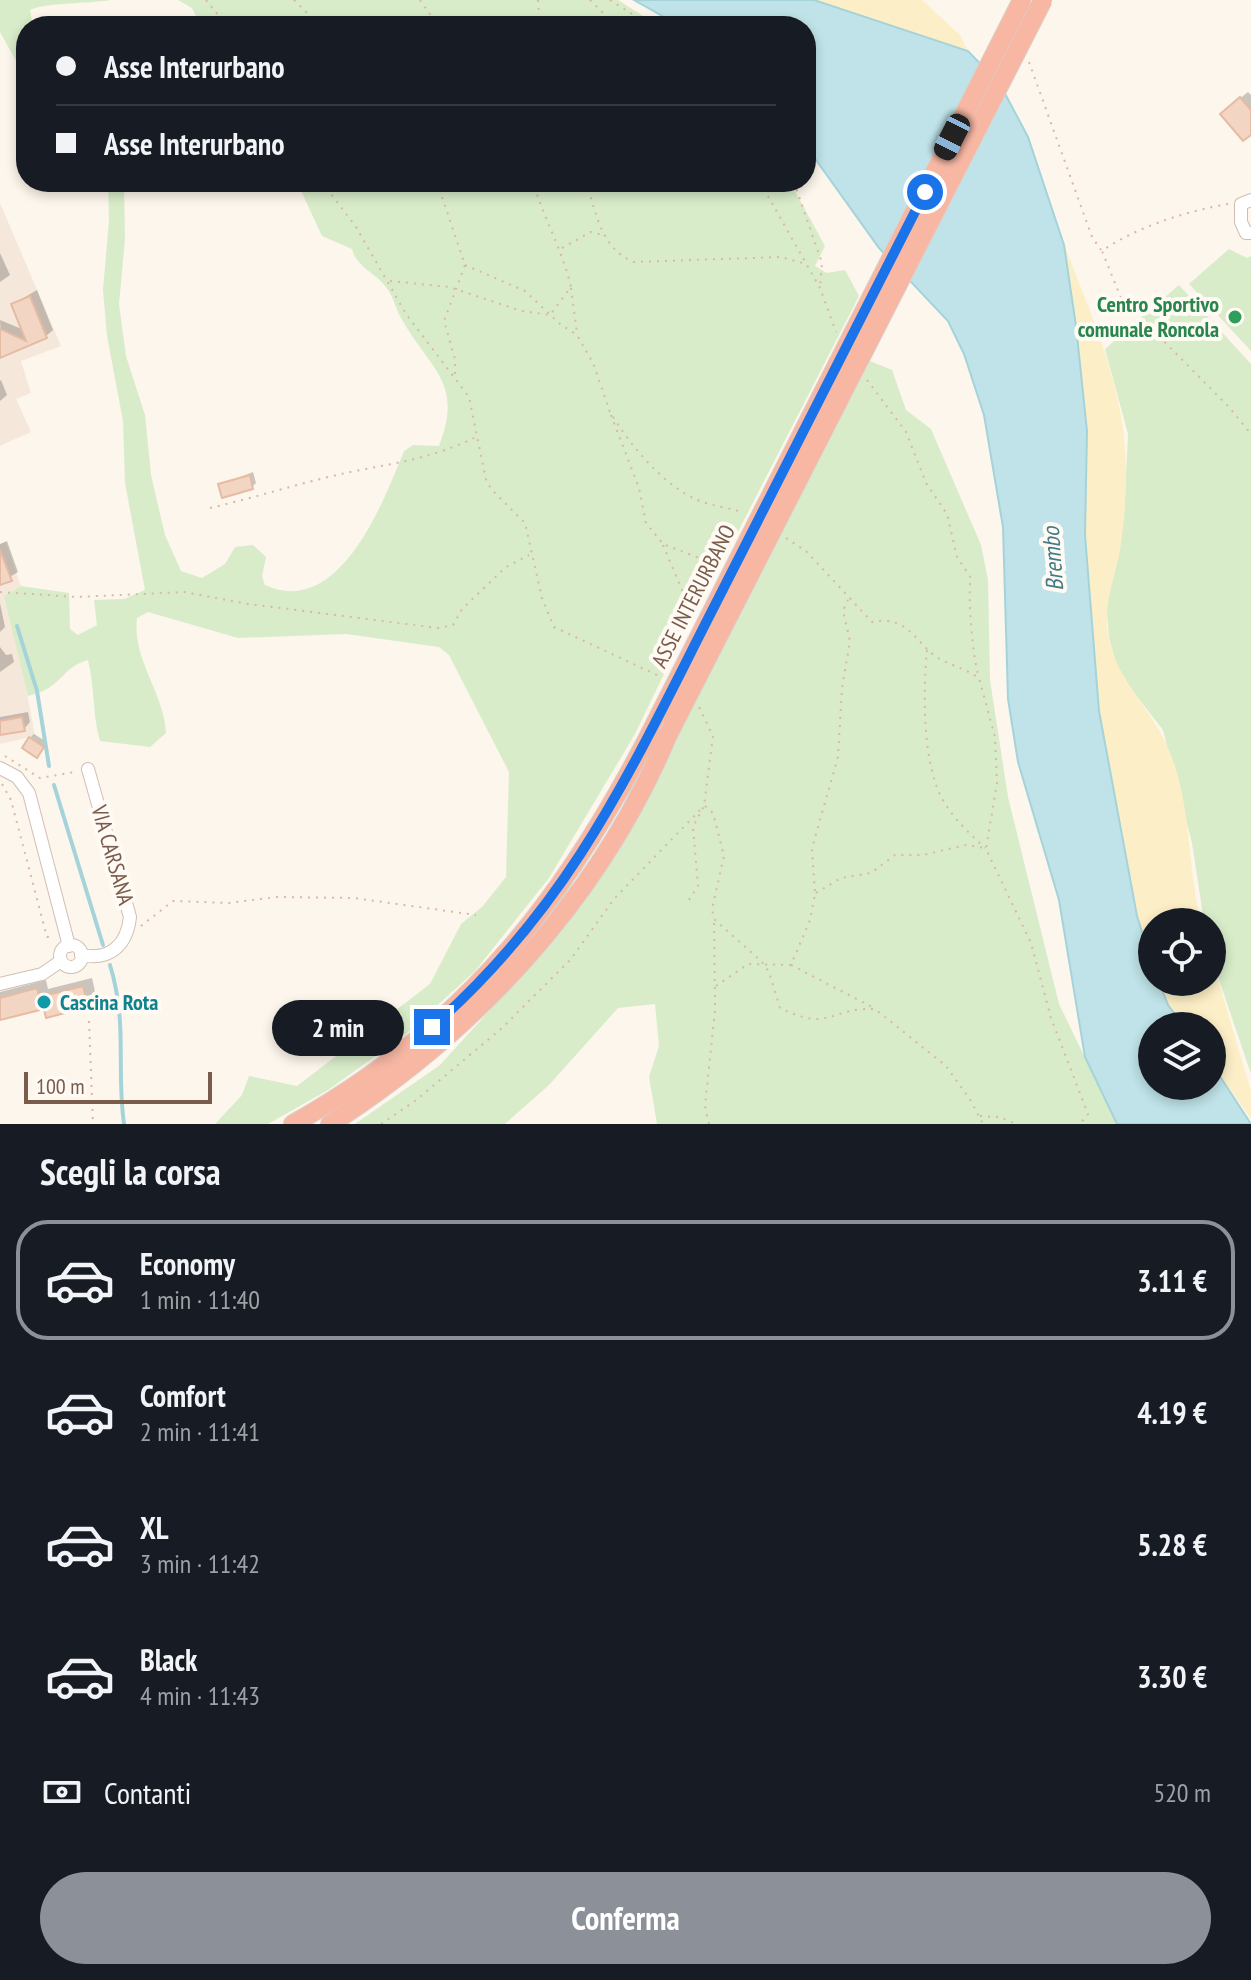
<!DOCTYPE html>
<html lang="it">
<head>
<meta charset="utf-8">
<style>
  :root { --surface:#171b24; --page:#242831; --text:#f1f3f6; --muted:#9ea1a6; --line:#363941; --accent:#8c9099 }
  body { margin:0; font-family:"PT Sans Narrow",sans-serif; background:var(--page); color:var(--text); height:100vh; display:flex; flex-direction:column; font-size:30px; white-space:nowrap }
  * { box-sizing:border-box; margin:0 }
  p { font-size:26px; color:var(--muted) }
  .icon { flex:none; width:44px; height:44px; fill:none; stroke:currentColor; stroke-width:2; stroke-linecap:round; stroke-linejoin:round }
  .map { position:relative; height:1124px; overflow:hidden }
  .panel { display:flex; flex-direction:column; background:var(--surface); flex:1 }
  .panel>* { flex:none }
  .guide { position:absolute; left:16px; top:16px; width:800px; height:176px; border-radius:32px; box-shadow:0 4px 12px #0003; display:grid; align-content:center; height:176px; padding:0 40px; background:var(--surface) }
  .tools { position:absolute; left:1138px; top:908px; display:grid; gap:16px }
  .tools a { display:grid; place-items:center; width:88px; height:88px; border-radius:50%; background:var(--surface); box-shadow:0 4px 12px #0003; font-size:40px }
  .scale { position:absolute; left:24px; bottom:20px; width:188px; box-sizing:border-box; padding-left:8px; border:4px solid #7a5c4d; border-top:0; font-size:22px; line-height:28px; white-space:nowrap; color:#7a5c4d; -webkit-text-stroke:6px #fffaf3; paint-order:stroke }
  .end { position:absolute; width:36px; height:36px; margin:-18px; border:10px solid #1a73e8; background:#fff; box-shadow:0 0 0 4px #fff }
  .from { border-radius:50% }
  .bubble { position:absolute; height:56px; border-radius:28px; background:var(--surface); box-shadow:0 4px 12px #0003; font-size:26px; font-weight:700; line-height:56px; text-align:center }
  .car { position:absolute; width:24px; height:48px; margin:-24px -12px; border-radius:10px; box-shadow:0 0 6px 2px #0007; background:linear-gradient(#222 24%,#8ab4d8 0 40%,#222 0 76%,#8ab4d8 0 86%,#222 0) }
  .guide b { display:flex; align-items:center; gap:28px; height:76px; font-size:30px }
  .guide b+b { border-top:2px solid var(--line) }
  .guide i { width:20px; height:20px; background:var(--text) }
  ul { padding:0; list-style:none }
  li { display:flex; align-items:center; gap:24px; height:120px; margin:0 16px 12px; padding:0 24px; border:4px solid transparent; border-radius:32px }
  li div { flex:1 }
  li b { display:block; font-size:30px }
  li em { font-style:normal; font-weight:700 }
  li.on { border-color:var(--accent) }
  li>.icon { width:72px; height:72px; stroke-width:1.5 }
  h2 { padding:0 40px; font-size:36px; line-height:96px }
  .pay { display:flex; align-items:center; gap:20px; height:88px; padding:0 40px; font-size:30px }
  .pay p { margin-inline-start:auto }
  .action { display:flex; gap:16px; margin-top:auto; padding:16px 40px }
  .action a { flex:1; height:92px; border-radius:48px; background:var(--accent); color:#fff; font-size:32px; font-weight:700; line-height:92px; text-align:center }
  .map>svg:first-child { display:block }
  .residential { fill:#f5e8da }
  .green { fill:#d8ecc9 }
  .sand { fill:#fcefc7 }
  .water { fill:#bfe3e8; stroke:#a5d3da; stroke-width:2 }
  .shadow { fill:#0003 }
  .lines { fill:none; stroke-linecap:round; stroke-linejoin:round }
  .stream { stroke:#a5d3da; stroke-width:4 }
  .building { fill:#f3d5c3; stroke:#e6bba3; stroke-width:2 }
  .minor-casing { stroke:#d1beb0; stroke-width:14 }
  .highway-casing { stroke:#dad1cd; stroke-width:20 }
  .path { stroke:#d9b8a5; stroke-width:2; stroke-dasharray:2 6; stroke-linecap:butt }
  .minor { stroke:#fff; stroke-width:12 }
  .highway { stroke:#f7b7a3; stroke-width:18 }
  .highway-bridge-casing { stroke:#dad1cd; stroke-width:20; stroke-linecap:butt }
  .highway-bridge { stroke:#f7b7a3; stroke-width:18 }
  .route { stroke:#1a73e8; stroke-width:10 }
  .leisure-dot { fill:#2e9e5b; stroke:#fffaf3; stroke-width:3 }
  .culture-dot { fill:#0f9aa8; stroke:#fffaf3; stroke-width:3 }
  .labels { text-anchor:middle; stroke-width:8; stroke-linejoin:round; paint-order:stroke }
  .leisure-label { font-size:22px; font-weight:bold; fill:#27864d; stroke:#fffaf3; text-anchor:end }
  .street-label { font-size:22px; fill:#7a5c4d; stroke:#fffaf3 }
  .culture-label { font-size:22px; font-weight:bold; fill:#0d838f; stroke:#fffaf3; text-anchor:start }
  .water-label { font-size:24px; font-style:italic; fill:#437c86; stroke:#fffaf3 }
</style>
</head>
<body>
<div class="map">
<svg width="1251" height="1124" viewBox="0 0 1251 1124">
  <rect width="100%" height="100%" fill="#fdf6ec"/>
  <!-- residential -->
  <path class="residential" d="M 0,203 L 61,346 L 21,361 L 31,393 L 16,399 L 31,432 L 0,446 Z
    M 6,542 L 21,586 L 4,596 L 21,660 L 35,736 L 0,744 L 0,544 Z"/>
  <!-- green -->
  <path class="green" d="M 0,0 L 110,0 C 88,4 47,2 30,10 L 33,26 L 26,26 L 26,79 L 0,32 Z
    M 178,0 L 618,0 L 659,26 L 201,26 L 192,8 Z
    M 108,182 L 124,182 L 125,239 L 119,304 L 126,356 L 145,415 L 151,475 L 165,535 L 181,571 L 202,578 L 225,564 L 235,547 L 253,545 L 266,557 L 262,576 L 265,585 C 339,619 383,503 404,451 L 413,445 L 439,446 C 464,382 430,370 401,318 C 396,310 394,298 388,290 C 378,273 357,269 352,249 L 322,236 L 297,182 L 790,182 L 825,246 L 815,266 L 827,273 L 845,270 L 859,296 L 723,561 L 709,581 L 635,734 L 549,878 L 475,971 L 405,1035 L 328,1090 L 268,1124 L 215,1124 L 242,1095 L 249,1076 L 297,1086 L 430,984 L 461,924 L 482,907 L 506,877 L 509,772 L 449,655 L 439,647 L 346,634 L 238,638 L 148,612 L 137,618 C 132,660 164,692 166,733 L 150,747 L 100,741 C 92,713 95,688 88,660 C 60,668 63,688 28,696 L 4,596 L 21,586 L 69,593 L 70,629 L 78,635 L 97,625 L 94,600 L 124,599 L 145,590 L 125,483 L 123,421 L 107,336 L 103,290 L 109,220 Z
    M 1229,249 L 1247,258 L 1251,256 L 1251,351 L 1189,284 Z
    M 1179,285 L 1251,364 L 1251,1074 L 1212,959 L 1212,922 L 1204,922 L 1192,843 L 1163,730 L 1118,672 L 1109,637 L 1106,600 L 1124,517 L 1128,434 L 1105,349 Z
    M 870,361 L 892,370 L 906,410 L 931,429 L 981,545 L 988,580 L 990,680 L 1008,797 L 1059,1004 L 1117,1124 L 657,1124 L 649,1077 L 659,1046 L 655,1004 L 618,1008 L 549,1085 L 505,1124 L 355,1124 L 440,1065 L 561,932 L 629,831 Z"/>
  <!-- sand -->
  <path class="sand" d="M 814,0 L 922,0 L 960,35 L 968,51 Z
    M 1064,245 C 1094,321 1128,396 1126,478 C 1125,502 1124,526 1120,550 C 1114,582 1102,606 1109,639 C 1118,682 1152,709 1169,750 C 1192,804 1187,866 1201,922 L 1152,922 L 1152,964 L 1137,916 L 1099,711 L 1085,535 L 1087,431 Z
    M 1212,959 L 1251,1091 L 1251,1119 L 1212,1064 L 1212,1026 L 1184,1026 L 1168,1005 L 1159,982 L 1212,982 Z"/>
  <!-- water -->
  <path class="water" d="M 634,0 L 814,0 L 968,51 L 1000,84 L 1028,137 L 1064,245 L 1076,326 L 1087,431 L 1085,535 L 1099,711 L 1137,916 L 1152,964 L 1152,982 L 1159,982 L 1168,1005 L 1184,1026 L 1152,1026 L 1152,1086 L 1212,1086 L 1212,1064 L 1251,1124 L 1117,1124 L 1085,1057 L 1059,900 L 1018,762 L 1008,699 L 1003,527 L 984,415 L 964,354 L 948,321 L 879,248 L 806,146 L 806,26 L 680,26 Z"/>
  <!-- shadow -->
  <path class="shadow" d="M 1248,92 L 1251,95 L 1251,132 L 1229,107 Z
    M 0,253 L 10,275 L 0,282 Z
    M 37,290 L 53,330 L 46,336 L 2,355 L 0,320 L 24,330 L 13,304 Z
    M 1,380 L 7,395 L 0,401 L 0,381 Z
    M 253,472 L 256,483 L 252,487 L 220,485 Z
    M 7,541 L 18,572 L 0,583 L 0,544 Z
    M 0,603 L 5,627 L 0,632 Z
    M 0,647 L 6,655 L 12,654 L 14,662 L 0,672 Z
    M 28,712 L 30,722 L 24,729 L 0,733 L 0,717 Z
    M 34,734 L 47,742 L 41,752 L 30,738 Z
    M 92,978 L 96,996 L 87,1005 L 46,1006 L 0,1018 L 0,992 L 46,980 L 48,989 Z"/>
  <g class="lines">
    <!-- stream -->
    <path class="stream" d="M 17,626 L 37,691 L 49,766
      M 54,785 L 103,945
      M 110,965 C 128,1024 116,1066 124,1124"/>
  </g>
  <!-- building -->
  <path class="building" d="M 1240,97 L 1251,110 L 1251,135 L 1243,141 L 1220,114 Z
    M 30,296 L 47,338 L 0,358 L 0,329 L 26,341 L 11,304 Z
    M 250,475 L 253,489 L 222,498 L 218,484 Z
    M 0,550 L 12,581 L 0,585 Z
    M 22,717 L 25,731 L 0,735 L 0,721 Z
    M 29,737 L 44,747 L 37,758 L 22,748 Z
    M 83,986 L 88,1007 L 46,1018 L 44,1009 L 0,1020 L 0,998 L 37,988 L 39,997 Z"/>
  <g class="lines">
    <defs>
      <path id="minor" d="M 1251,200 L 1241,204 L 1241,222 L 1246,233 L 1251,233
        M 0,768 L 17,777 L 29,793 L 69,946
        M60 956a11 11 0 1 1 22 0a11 11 0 1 1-22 0Z
        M 81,955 C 110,961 127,945 130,917 L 88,769
        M 0,984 L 42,974 L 61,961"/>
      <path id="highway" d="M 293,1124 C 471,1024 570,894 660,714
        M 330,1124 C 477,1030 600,897 668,735"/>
    </defs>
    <!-- minor casing -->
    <use href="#minor" class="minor-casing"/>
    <!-- highway casing -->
    <use href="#highway" class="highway-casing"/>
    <!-- path -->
    <path class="path" d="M 206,0 L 227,26
      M 294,0 L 320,26
      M 420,0 L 438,26
      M 538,0 L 540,26
      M 590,0 L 616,26
      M 610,0 L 651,26
      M 1029,62 L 1092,237 L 1101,250
      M 322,182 L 356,227 L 406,314 L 469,397 L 486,480 L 492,490 L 525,523 L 542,598 L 554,627 L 659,676
      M 437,182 L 465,265 L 444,321 L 455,359 L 455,377
      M 586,182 C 597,214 600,248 634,262 L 781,257 L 806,264
      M 760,182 L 820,288 L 836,332
      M 794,182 L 822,263 L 820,287
      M 1228,204 C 1187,211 1136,227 1102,251 L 1121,298 L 1228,406 L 1251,434
      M 562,248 L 591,232 L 603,235
      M 465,265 L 525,291 L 560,324 L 577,335 L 593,363 L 609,409
      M 390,281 L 449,287 L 522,311 L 550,315 L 571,287 C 562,249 544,219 533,182
      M 571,288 L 577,333
      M 867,380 L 906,432 L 926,483 L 947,514 L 957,557 L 971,578 C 967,593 973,662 979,677
      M 609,410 C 628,443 664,487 700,501 C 713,506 729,508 743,512
      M 611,415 L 639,488 L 646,523 L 663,544 L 702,559 L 721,559
      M 210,508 C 258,497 306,481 355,471 C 397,463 435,457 474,438
      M 786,538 L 806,551 L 872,622 C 910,614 917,647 940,659 C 953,666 966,669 979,678 L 995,737 L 997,783 L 986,849 L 1031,943 L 1051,1018 L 1088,1114 L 1080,1124
      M 663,545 L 693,616
      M 0,592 L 77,597 L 184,592 L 248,604 L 438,628 L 453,625 L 462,609 L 506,567 L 529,555
      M 927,650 C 923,692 922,766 944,802 C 955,820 970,834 985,848
      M 5,756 L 40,778 L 75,772
      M 2,784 L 11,800 L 47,937 L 52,936
      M 705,806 L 713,813 L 724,856 L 712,909 L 714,919 L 762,962 L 769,972 L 780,1008 C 831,1033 829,1007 875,1009 L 946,1066 L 971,1101 L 983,1124
      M 816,893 L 841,878 L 871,873 L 895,855 L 923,855 L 966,845 L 985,848
      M 689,900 L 698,886 L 693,827 L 704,806 L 713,736 L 699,707
      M 141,926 L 173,901 L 229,903 L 277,897 L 354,898 L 476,915
      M 791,965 L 874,1008
      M 716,986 L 748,964 L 791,965 L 810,920 L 815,894 L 812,848 L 838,757 L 842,688 L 850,641 L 843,611 L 848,600
      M 89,1021 L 93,1124
      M 980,1116 L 1000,1117 L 1016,1124
      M 381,1124 L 415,1101 L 502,1028 L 571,959 L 614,899 L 700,810
      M 709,1124 L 705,1106 L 715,1010 L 714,919"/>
    <!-- minor -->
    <use href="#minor" class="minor"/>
    <!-- highway -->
    <use href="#highway" class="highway"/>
    <defs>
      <path id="highway-bridge" d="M 660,714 L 1022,0
        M 668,735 L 1043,0"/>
    </defs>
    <!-- highway-bridge casing -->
    <use href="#highway-bridge" class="highway-bridge-casing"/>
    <!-- highway-bridge -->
    <use href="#highway-bridge" class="highway-bridge"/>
  </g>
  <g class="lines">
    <!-- route -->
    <path class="route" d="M 432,1027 C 574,902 632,767 716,603 C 786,466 855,329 925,192"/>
  </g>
  <!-- markers -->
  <circle class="leisure-dot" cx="1235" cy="317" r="8"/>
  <circle class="culture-dot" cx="44" cy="1002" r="8"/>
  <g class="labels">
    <!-- leisure labels -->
    <g class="leisure-label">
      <text x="1219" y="312">Centro Sportivo<tspan x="1219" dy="25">comunale Roncola</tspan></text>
    </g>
    <!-- street labels -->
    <g class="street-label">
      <text transform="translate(693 596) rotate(-63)" y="8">ASSE INTERURBANO</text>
      <text transform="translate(113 855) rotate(74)" y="8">VIA CARSANA</text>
    </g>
    <!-- culture labels -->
    <g class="culture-label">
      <text x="60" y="1010">Cascina Rota</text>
    </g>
    <!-- water labels -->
    <g class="water-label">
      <text transform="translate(1053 559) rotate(-94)" y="8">Brembo</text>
    </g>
  </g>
</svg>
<div class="tools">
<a><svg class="icon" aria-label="locate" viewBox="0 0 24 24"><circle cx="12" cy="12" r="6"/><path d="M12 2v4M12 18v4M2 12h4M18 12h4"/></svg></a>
<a><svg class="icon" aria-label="layers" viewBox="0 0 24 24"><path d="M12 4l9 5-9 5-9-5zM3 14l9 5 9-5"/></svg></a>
</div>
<div class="scale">100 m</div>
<i class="end from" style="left:925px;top:192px"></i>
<i class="end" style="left:432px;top:1027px"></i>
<div class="bubble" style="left:272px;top:1000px;width:132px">2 min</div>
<i class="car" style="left:952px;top:137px;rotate:207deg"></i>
<div class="guide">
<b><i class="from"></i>Asse Interurbano</b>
<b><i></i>Asse Interurbano</b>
</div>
</div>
<section class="panel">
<h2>Scegli la corsa</h2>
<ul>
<li class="on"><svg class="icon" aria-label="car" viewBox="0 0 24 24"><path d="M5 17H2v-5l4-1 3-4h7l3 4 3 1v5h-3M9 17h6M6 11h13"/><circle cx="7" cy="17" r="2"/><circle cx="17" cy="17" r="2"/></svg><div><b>Economy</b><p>1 min · 11:40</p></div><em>3.11 €</em></li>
<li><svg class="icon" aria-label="car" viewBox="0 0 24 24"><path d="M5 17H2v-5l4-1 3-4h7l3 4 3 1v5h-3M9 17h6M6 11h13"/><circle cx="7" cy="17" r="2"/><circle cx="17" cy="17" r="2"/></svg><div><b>Comfort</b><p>2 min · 11:41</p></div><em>4.19 €</em></li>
<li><svg class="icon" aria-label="car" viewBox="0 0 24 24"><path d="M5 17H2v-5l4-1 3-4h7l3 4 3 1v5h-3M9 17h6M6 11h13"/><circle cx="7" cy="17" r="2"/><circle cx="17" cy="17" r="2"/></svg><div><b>XL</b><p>3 min · 11:42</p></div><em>5.28 €</em></li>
<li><svg class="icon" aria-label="car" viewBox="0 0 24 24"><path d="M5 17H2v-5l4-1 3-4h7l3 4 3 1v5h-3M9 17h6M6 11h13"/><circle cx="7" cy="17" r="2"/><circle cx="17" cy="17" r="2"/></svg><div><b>Black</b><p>4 min · 11:43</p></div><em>3.30 €</em></li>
</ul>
<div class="pay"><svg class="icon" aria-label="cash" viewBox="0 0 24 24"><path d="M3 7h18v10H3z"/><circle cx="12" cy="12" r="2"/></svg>Contanti<p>520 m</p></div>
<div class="action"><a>Conferma</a></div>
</section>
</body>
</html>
